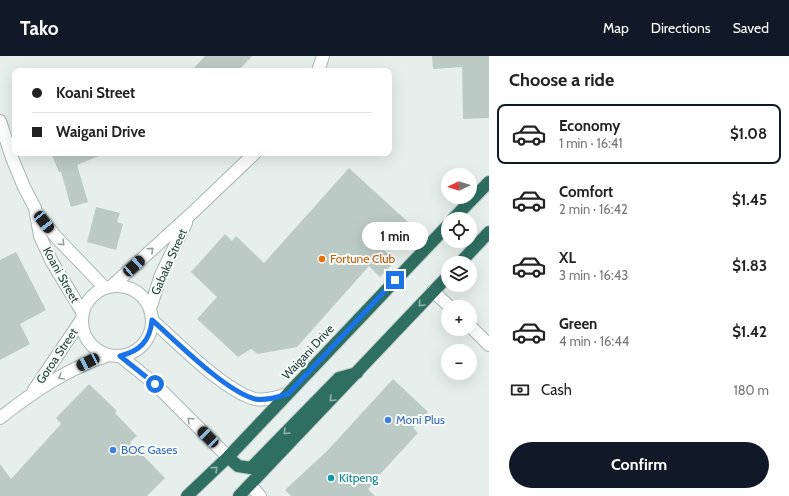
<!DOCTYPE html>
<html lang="en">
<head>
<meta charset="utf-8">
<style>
  :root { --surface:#fff; --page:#f6f6f6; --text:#222; --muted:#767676; --line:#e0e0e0; --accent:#111827 }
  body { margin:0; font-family:Cabin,sans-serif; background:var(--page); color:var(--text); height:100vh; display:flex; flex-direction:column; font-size:15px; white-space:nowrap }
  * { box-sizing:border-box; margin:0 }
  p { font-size:13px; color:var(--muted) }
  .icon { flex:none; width:22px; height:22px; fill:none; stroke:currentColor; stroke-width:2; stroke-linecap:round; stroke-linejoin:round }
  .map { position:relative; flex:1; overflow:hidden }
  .sheet { display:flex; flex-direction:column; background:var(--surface); width:300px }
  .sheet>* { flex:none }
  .top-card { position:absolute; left:12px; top:12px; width:380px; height:88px; border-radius:8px; box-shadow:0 4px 16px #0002; display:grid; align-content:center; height:88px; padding:0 20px; background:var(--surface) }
  .needle { width:26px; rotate:265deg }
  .controls { position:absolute; left:441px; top:112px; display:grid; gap:8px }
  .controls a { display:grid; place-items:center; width:36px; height:36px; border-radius:50%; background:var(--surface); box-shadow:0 4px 16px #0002; font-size:20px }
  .end { position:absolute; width:18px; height:18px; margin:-9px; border:5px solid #1a73e8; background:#fff; box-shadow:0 0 0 2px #fff }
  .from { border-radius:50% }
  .bubble { position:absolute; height:28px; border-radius:14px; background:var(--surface); box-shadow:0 4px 16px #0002; font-size:13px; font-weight:700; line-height:28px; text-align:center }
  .car { position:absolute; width:12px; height:24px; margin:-12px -6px; border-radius:5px; box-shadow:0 0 3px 1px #0007; background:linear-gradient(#222 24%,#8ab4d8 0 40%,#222 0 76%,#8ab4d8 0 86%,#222 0) }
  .top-card b { display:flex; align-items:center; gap:14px; height:38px; font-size:15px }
  .top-card b+b { border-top:1px solid var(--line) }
  .top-card i { width:10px; height:10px; background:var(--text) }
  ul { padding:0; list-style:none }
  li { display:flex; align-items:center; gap:12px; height:60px; margin:0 8px 6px; padding:0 12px; border:2px solid transparent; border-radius:8px }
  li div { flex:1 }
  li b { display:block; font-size:15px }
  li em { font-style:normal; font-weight:700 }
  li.on { border-color:var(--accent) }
  li>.icon { width:36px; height:36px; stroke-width:1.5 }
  h2 { padding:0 20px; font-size:18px; line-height:48px }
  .pay { display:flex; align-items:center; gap:10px; height:44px; padding:0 20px; font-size:15px }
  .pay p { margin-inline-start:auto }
  .button { display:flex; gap:8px; margin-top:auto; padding:8px 20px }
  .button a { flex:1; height:46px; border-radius:24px; background:var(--accent); color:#fff; font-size:16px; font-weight:700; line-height:46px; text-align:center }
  header { display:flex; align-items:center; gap:24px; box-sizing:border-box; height:56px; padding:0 20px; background:var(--accent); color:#fff }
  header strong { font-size:19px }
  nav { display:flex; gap:22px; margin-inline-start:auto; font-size:14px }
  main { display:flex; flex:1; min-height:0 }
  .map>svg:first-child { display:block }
  .building { fill:#bbcac4 }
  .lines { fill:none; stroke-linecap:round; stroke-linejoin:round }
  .minor-casing { stroke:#a8b8b2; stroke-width:14 }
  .highway-casing { stroke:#c2cac8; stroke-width:14 }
  .minor { stroke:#fff; stroke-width:12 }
  .highway { stroke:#2f6f62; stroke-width:12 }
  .oneway { stroke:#92a09c }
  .oneway2 { stroke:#93b5ae }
  .route { stroke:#1a73e8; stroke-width:5 }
  .food-dot { fill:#e8710a; stroke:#f7fbf9; stroke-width:1.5 }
  .shop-dot { fill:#3f7fe0; stroke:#f7fbf9; stroke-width:1.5 }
  .culture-dot { fill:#0f9aa8; stroke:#f7fbf9; stroke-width:1.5 }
  .labels { text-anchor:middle; stroke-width:4; stroke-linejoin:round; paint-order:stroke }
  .food-label { font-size:12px; fill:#c56008; stroke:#f7fbf9; text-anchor:start }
  .street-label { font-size:12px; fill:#24423a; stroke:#f7fbf9 }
  .shop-label { font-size:12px; fill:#366cbe; stroke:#f7fbf9; text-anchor:start }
  .culture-label { font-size:12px; fill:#0d838f; stroke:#f7fbf9; text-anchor:start }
</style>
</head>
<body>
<header>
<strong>Tako</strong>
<nav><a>Map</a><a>Directions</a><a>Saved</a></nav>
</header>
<main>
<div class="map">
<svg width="489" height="440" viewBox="0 0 489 440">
  <rect width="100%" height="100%" fill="#e6efeb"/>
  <!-- building -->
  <path class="building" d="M 205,0 L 252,0 L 238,15 L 191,15 Z
    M 432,0 L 489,0 L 489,62 L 463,63 L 462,11 L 433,13 Z
    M 51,97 L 106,97 L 77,109 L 88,146 L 71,151 L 61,116 L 59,116 Z
    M 349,112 L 409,167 L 384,194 L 395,205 L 380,221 L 369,210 L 297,291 L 258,298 L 251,293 L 238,301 L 197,263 L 217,241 L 191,216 L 225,178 L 232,185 L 236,180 L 264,207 Z
    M 96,151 L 120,157 L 117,166 L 123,168 L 116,194 L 87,186 Z
    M 16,196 L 46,254 L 20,268 L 30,288 L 0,304 L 0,204 Z
    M 393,323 L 428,356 L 413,372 L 418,377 L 371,428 L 372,429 L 368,433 L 375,440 L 291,440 L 285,434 L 328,394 Z
    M 89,328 L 117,355 L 115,357 L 137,380 L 130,386 L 165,422 L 147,440 L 0,440 L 0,408 L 11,423 L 61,368 L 56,362 Z"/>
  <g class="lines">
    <defs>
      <path id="minor" d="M 318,15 L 323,0
        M 0,65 L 12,102 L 24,131 L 35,152 L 40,180 L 52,206 L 83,257
        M 37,157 L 56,181 L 105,232
        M82 265a35 35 0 1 1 70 0a35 35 0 1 1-70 0Z
        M 112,230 L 190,159 L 255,97
        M 433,235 L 450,251
        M 150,253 L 161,219 L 186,167
        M 152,264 C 177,286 224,335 255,343 C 265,345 278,341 288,338
        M 470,270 L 489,289
        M 120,300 L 155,328 L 228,401
        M 34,334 L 82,263
        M 0,362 C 33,336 68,312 109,299
        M 250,429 L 260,440"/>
      <path id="highway" d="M 453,163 L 489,126
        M 460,207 L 489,176
        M 228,401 L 238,410 L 251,412 L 339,322 L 357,317
        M 187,440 L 228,401 L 448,169
        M 239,440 L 448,220"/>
    </defs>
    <!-- minor casing -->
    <use href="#minor" class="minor-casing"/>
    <!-- highway casing -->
    <use href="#highway" class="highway-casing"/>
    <!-- minor -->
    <use href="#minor" class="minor"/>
    <!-- highway -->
    <use href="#highway" class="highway"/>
  </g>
  <!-- one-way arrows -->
  <defs><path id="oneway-chevron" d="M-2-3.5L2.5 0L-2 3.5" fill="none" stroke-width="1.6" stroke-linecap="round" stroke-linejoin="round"/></defs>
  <g class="oneway">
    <use href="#oneway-chevron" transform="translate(62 187) rotate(45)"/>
    <use href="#oneway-chevron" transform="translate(151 194) rotate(-42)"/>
    <use href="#oneway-chevron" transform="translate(61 321) rotate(149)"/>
    <use href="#oneway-chevron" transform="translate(190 364) rotate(-135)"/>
  </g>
  <g class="oneway2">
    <use href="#oneway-chevron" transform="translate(421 248) rotate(133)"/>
    <use href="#oneway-chevron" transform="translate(332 343) rotate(134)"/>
    <use href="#oneway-chevron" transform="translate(286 376) rotate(135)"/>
    <use href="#oneway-chevron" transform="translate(215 413) rotate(-44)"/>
  </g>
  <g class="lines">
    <!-- route -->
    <path class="route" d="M 155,328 L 120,300 C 140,295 150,285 152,264 C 177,286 225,335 255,343 C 265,345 278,341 288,338 L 395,224"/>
  </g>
  <!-- markers -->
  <circle class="food-dot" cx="322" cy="203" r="4"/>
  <g class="shop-dot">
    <circle cx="388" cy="364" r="4"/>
    <circle cx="113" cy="394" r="4"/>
  </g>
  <circle class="culture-dot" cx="331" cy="422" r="4"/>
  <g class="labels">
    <!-- food labels -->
    <g class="food-label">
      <text x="330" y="207">Fortune Club</text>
    </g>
    <!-- street labels -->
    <g class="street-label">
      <text transform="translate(169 206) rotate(-66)" y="4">Gabaka Street</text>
      <text transform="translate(61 219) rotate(61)" y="4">Koani Street</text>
      <text transform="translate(308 296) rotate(-47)" y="4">Waigani Drive</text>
      <text transform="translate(57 300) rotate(-56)" y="4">Goroa Street</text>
    </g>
    <!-- shop labels -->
    <g class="shop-label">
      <text x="396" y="368">Moni Plus</text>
      <text x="121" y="398">BOC Gases</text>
    </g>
    <!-- culture labels -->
    <g class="culture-label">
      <text x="339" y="426">Kitpeng</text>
    </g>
  </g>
</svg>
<div class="controls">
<a><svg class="needle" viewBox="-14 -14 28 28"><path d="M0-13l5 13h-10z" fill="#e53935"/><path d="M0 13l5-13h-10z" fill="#767676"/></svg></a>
<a><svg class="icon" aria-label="locate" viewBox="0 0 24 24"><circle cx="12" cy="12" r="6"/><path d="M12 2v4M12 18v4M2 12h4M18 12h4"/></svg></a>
<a><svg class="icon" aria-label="layers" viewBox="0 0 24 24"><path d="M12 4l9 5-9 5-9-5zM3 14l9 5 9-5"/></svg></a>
<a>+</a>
<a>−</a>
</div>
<i class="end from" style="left:155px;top:328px"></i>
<i class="end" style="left:395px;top:224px"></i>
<div class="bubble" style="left:362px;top:166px;width:66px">1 min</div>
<i class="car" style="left:44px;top:166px;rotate:142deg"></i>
<i class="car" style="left:134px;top:210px;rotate:48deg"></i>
<i class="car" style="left:88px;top:306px;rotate:243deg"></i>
<i class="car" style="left:208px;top:381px;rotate:315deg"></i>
<div class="top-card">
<b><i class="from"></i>Koani Street</b>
<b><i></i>Waigani Drive</b>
</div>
</div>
<section class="sheet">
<h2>Choose a ride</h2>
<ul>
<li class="on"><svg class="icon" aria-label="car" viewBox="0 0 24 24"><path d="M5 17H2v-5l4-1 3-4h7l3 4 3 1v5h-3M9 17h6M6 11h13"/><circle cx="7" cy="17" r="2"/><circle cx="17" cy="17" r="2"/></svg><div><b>Economy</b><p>1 min · 16:41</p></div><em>$1.08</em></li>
<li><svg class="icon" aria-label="car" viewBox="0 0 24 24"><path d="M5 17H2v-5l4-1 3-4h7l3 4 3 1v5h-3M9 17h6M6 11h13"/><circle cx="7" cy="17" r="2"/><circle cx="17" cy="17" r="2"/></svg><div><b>Comfort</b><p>2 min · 16:42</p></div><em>$1.45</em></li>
<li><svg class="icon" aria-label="car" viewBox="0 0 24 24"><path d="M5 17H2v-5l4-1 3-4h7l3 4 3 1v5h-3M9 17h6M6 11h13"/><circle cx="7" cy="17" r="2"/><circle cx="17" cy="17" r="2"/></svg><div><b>XL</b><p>3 min · 16:43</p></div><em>$1.83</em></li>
<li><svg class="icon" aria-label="car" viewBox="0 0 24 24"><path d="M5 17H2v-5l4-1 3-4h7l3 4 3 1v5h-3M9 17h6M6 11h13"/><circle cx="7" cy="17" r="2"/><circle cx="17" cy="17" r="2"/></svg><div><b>Green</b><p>4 min · 16:44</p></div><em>$1.42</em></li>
</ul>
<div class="pay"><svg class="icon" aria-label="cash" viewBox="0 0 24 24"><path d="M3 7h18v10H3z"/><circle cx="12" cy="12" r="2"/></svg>Cash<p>180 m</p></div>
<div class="button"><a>Confirm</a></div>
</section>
</main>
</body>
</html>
